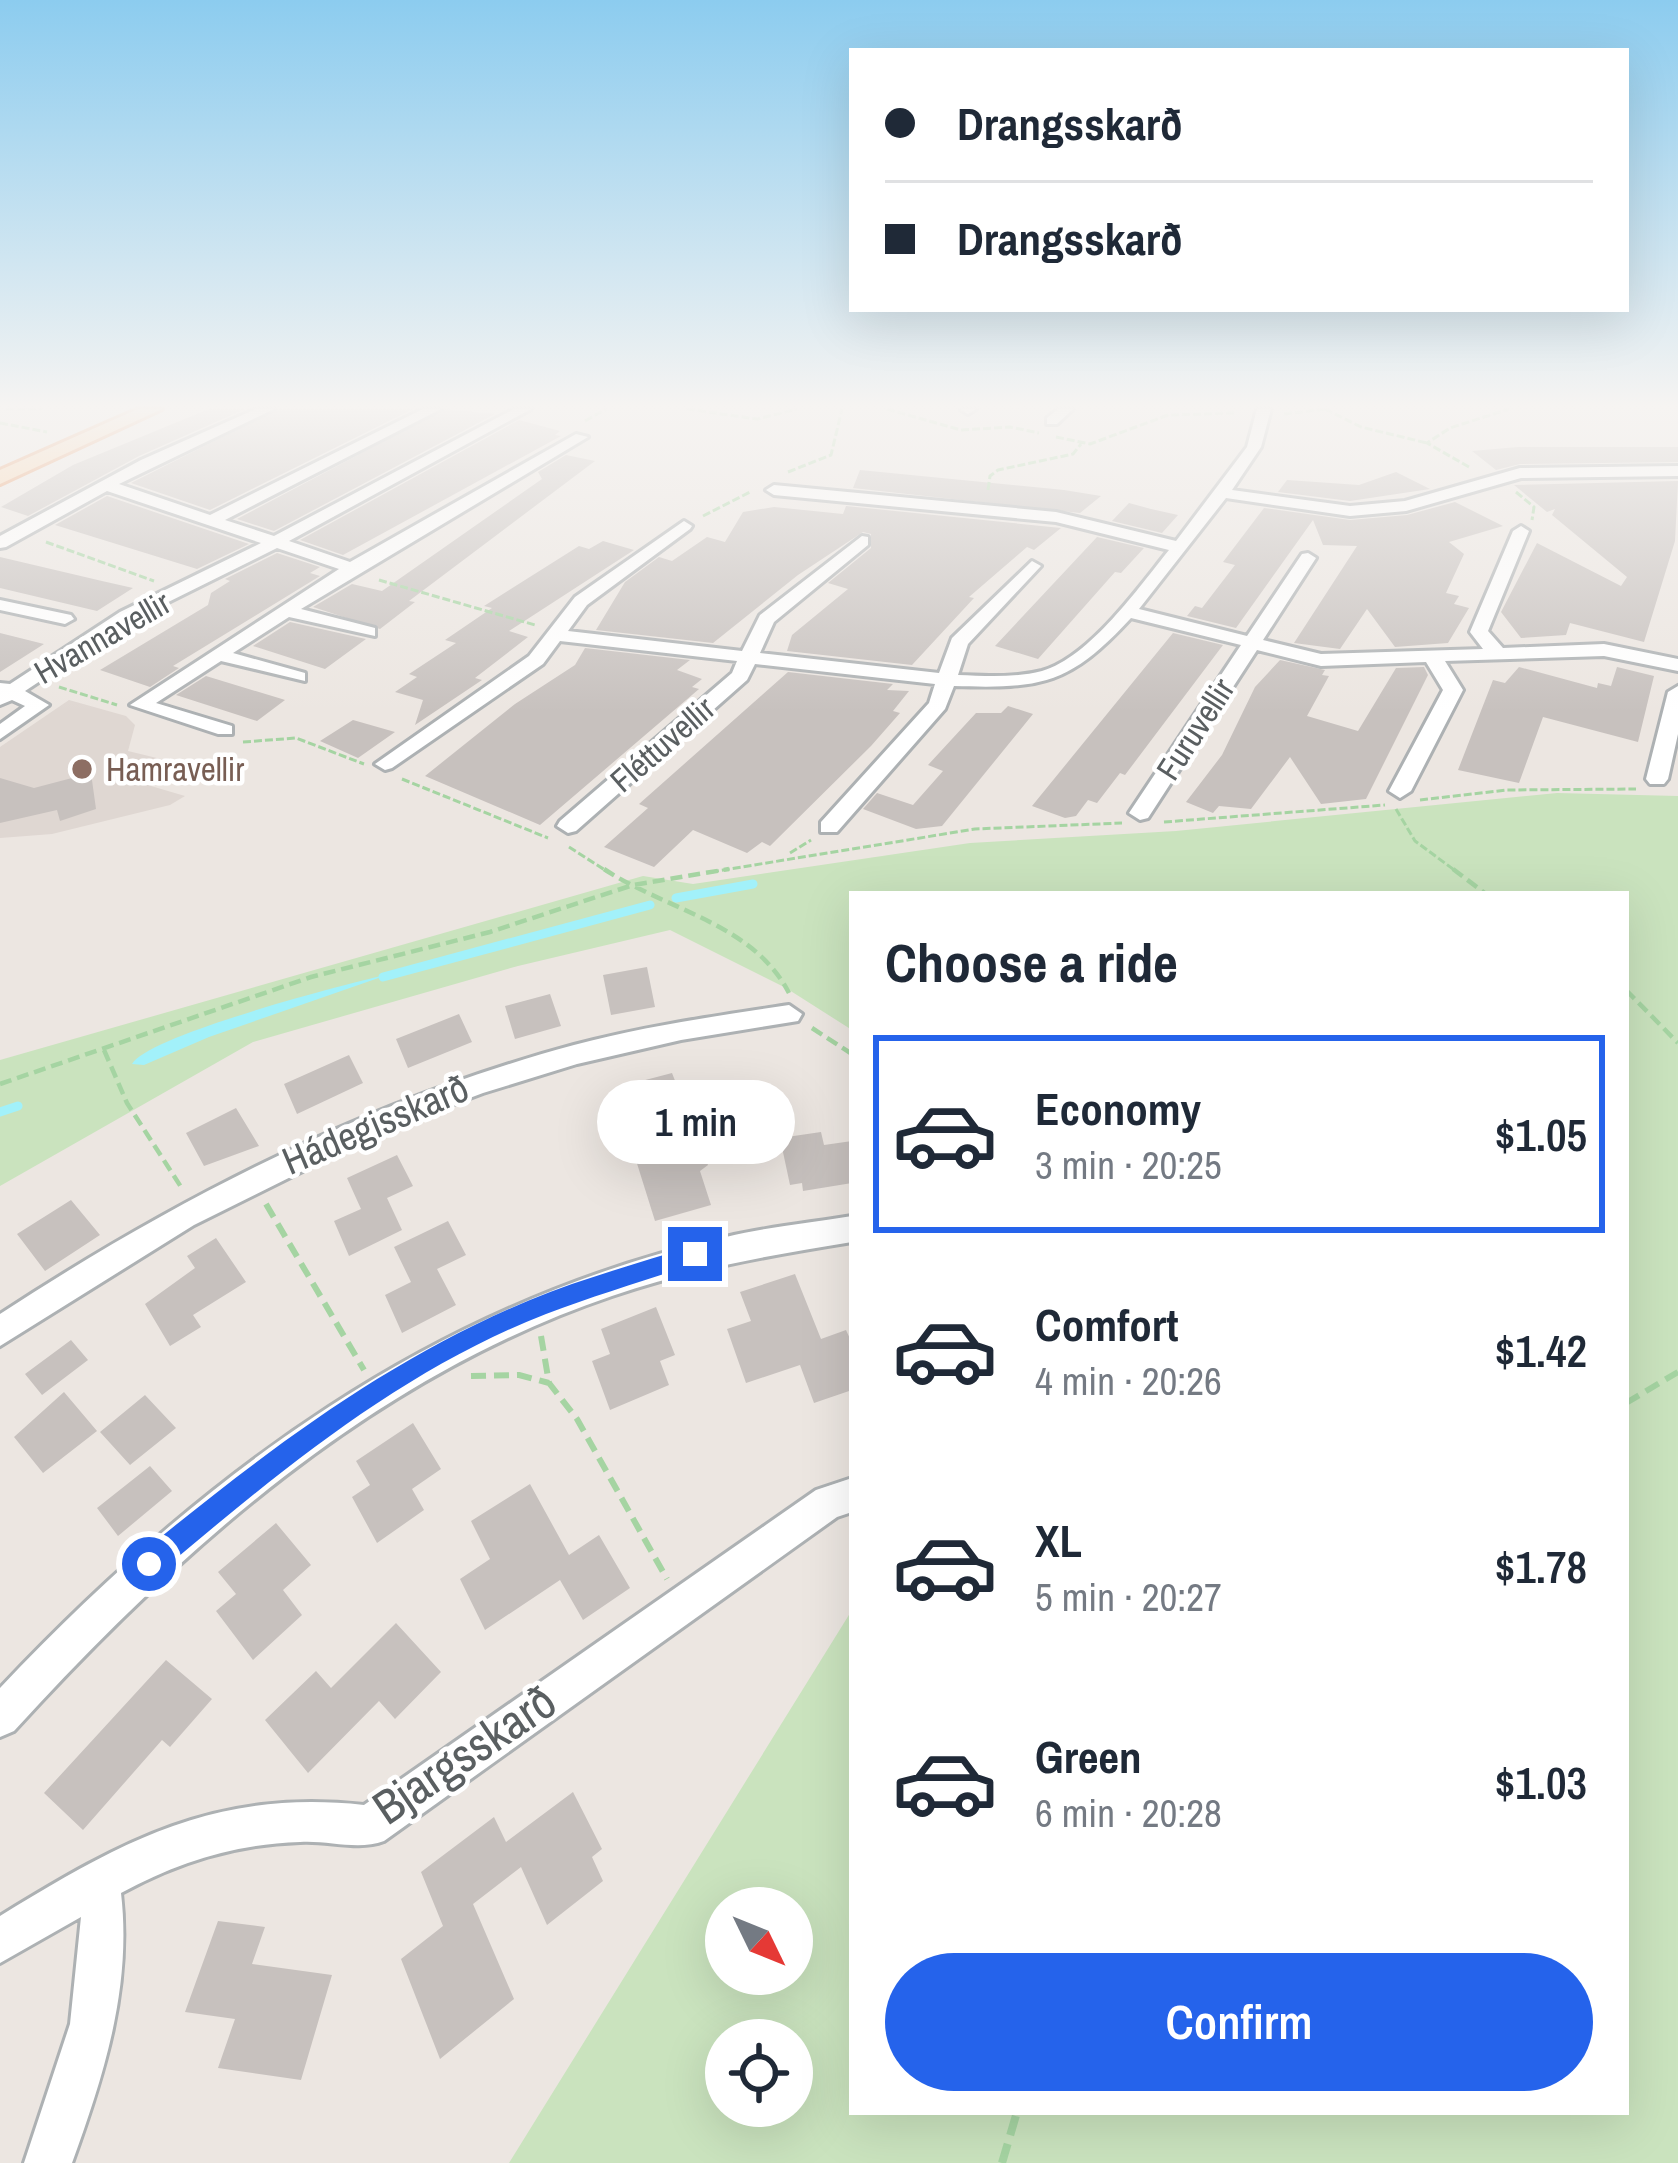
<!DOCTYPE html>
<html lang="en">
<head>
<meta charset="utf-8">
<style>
  :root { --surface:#fff; --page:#f2f2f3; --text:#1f2937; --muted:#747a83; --line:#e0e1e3; --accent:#2563eb }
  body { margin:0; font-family:"Archivo Narrow",sans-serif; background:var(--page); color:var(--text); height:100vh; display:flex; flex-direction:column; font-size:45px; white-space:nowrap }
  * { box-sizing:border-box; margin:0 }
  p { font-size:39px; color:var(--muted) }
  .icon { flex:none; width:66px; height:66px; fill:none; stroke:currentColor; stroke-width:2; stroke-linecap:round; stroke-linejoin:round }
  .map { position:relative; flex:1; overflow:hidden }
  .panel { position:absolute; left:849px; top:891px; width:780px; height:1224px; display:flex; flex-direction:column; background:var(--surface); border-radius:0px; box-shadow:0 12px 48px #0002 }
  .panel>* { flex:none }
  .banner { position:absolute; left:849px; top:48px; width:780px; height:264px; border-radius:0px; box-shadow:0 12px 48px #0002; display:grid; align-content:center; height:264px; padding:0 36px; background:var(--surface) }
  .needle { width:78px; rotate:133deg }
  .tools { position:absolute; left:705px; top:1887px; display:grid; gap:24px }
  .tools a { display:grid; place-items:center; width:108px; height:108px; border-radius:50%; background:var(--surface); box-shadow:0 12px 48px #0002; font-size:60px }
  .end { position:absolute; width:54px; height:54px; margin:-27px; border:15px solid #2563eb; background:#fff; box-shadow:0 0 0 6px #fff }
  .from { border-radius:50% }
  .bubble { position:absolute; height:84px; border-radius:42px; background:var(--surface); box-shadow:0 12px 48px #0002; font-size:39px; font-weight:600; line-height:84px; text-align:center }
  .banner b { display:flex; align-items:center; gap:42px; height:114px; font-size:45px }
  .banner b+b { border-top:3px solid var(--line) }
  .banner i { width:30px; height:30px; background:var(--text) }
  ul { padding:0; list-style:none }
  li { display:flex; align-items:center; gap:36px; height:198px; margin:0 24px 18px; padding:0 12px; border:6px solid transparent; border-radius:0px }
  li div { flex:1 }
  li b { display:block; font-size:45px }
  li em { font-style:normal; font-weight:600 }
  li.on { border-color:var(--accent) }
  li>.icon { width:108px; height:108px; stroke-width:1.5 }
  h2 { padding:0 36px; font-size:54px; line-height:144px }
  .primary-button { display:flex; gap:24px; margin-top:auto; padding:24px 36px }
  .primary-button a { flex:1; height:138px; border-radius:72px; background:var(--accent); color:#fff; font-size:48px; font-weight:600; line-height:138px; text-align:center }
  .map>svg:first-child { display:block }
  .education { fill:#dfd7d2 }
  .green { fill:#cae3be; fill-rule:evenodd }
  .water { fill:#a2f1fa }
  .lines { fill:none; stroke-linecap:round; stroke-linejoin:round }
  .stream { stroke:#a2f1fa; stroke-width:9 }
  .building { fill:#c7c1be }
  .minor-casing { stroke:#adb1b3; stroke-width:6 }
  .major-casing { stroke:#ea945c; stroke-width:6 }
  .path-far3 { stroke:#a5d4a2; stroke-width:3; stroke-dasharray:8 3; stroke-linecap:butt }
  .path-far2 { stroke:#a5d4a2; stroke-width:4.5; stroke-dasharray:12 6; stroke-linecap:butt }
  .path-far1 { stroke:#a5d4a2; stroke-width:6; stroke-dasharray:15 8; stroke-linecap:butt }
  .path { stroke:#a5d4a2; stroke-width:8; stroke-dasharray:20 9; stroke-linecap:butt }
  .minor { fill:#fff; fill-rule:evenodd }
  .major { fill:#fbd2a7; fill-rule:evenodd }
  .route { fill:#2563eb }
  .education-dot { fill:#8d6e63; stroke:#fff; stroke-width:4.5 }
  .labels { text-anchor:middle; stroke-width:9; stroke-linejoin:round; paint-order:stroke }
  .far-street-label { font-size:33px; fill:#5a5f61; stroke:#fff }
  .far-education-label { font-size:33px; fill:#785e54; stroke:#fff; text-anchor:start }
  .street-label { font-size:39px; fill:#5a5f61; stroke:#fff }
  .near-street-label { font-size:48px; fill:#5a5f61; stroke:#fff }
</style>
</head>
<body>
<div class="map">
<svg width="1678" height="2163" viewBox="0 0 1678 2163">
  <rect width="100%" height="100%" fill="#ece6e1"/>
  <!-- education -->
  <path class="education" d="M 69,700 L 126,716 L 135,725 L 128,751 L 169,761 L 151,786 L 185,796 L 170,805 L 52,834 L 0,838 L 0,747 Z"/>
  <!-- green -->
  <path class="green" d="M 1557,793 L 1678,796 L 1678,2163 L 509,2163 L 852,1610 L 852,2112 L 1626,2112 L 1626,894 L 852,894 L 852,1030 L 786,988 L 670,930 L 518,966 L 253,1042 L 0,1186 L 0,1060 L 643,876 L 693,884 L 970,843 L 1176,831 ZM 726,1908 L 792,1908 L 792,1974 L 726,1974 ZM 726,2040 L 792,2040 L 792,2106 L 726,2106 Z"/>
  <!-- water -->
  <path class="water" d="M 390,974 L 209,1037 L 144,1065 L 132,1064 C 149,1035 348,983 390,974 Z"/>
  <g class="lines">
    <!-- stream -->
    <path class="stream" d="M 676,898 L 753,884
      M 383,977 L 650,905
      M 0,1112 L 18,1106"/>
  </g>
  <!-- building -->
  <path class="building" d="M 209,409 L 245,409 L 139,456 L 28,516 L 1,507 L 73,465 Z
    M 278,409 L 413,409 L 210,510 L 131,483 Z
    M 445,409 L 495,414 L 274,531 L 237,519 Z
    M 519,420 L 560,431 L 555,435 L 561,436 L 343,555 L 300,540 Z
    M 1518,447 L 1678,447 L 1678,462 L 1520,464 L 1496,470 L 1472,451 Z
    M 566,455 L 595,461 L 409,601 L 415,602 L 380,629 L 313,607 L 352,584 L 382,591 L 542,479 L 538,472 Z
    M 860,470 L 1064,490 L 1101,496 L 1080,513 L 853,488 Z
    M 1396,472 L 1430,489 L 1350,501 L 1278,492 L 1287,480 L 1359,485 Z
    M 1678,481 L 1675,541 L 1644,642 L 1570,623 L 1566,635 L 1521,638 L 1501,612 L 1537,543 L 1621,586 L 1627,577 L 1552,515 L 1555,509 L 1547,512 L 1514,485 Z
    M 107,496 L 249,544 L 197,569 L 55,525 Z
    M 1455,502 L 1503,526 L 1449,542 L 1464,554 L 1446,593 L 1459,596 L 1454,604 L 1469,608 L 1448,643 L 1395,647 L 1367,609 L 1340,649 L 1294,643 L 1357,546 L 1323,545 L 1313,520 L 1236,628 L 1187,616 L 1195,606 L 1202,608 L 1235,565 L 1223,562 L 1264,508 L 1350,520 L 1407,515 Z
    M 1129,503 L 1151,509 L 1178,515 L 1162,533 L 1112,521 Z
    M 846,506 L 1061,528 L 1034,550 L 1027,547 L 969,597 L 974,598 L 912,665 L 787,651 L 792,635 L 848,589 L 828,583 L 871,548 L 871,534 L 863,532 L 798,575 L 713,643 L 596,630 L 625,582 L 659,557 L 672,561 L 707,537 L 725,542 L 743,512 L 774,507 L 843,514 Z
    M 1097,537 L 1144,548 L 1121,573 L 1115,572 L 1038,659 L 995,646 Z
    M 603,541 L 634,550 L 509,631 L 528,637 L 475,678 L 482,680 L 415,725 L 423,700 L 395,692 L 417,677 L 409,674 L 456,643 L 445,640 L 492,608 L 484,606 L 579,546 L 589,549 Z
    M 277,553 L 320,567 L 310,573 L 320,576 L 173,666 L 179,668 L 150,687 L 100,670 L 208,605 L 211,593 L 230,581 L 225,579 Z
    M 0,557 L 102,581 L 133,588 L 97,611 L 0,588 Z
    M 290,622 L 366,639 L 325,669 L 253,646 Z
    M 0,633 L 44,644 L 0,672 Z
    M 1173,633 L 1223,645 L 1125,775 L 1120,773 L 1097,803 L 1088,800 L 1076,816 L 1065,818 L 1032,806 Z
    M 585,648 L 690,660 L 677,670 L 702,679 L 692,687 L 699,689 L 540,825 L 425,776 L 515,704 L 575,665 Z
    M 1280,660 L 1325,670 L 1322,675 L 1329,676 L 1307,716 L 1358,731 L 1396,668 L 1424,667 L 1428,675 L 1366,799 L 1321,804 L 1290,757 L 1251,809 L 1219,806 L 1213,813 L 1186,802 L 1222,755 L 1255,687 Z
    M 1519,667 L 1597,688 L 1598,683 L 1611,686 L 1617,667 L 1654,676 L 1638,742 L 1543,717 L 1519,783 L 1458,770 L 1493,680 L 1505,683 Z
    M 788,672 L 893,684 L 887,690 L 909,691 L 893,711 L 900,713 L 871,746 L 770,846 L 762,842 L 747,853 L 693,830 L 654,867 L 604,847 L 648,808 L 639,804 Z
    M 206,676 L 282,699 L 285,700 L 257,721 L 176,695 Z
    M 1008,706 L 1033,714 L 942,826 L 916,829 L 863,809 L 877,793 L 913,805 L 943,771 L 928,765 L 976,713 L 1001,713 Z
    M 353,720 L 395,732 L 358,758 L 320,741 Z
    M 91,773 L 96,809 L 60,821 L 57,810 L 0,823 L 0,778 L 34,788 Z
    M 647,967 L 655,1007 L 611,1015 L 603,975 Z
    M 550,994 L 561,1026 L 515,1039 L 505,1006 Z
    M 459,1014 L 472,1042 L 408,1068 L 396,1039 Z
    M 349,1055 L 363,1083 L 297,1114 L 284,1084 Z
    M 672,1073 L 708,1165 L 700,1171 L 711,1205 L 655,1221 L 624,1122 L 640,1117 L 630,1084 Z
    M 236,1108 L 259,1146 L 204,1166 L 186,1133 Z
    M 821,1132 L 824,1145 L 852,1141 L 852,1183 L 803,1191 L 802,1183 L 790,1185 L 780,1138 Z
    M 397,1155 L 413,1186 L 387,1198 L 402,1230 L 349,1256 L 334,1221 L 361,1209 L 347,1178 Z
    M 71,1200 L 100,1235 L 45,1271 L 17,1234 Z
    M 448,1221 L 466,1255 L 437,1269 L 456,1305 L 402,1333 L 385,1295 L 411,1282 L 394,1247 Z
    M 216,1238 L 246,1282 L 193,1315 L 201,1327 L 170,1346 L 145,1304 L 195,1268 L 187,1256 Z
    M 795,1274 L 821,1339 L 846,1330 L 852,1343 L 852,1390 L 814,1403 L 800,1365 L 746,1383 L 727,1329 L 751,1321 L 740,1292 Z
    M 656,1307 L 675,1355 L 660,1361 L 669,1385 L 610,1410 L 592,1361 L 610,1354 L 601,1329 Z
    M 71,1340 L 88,1360 L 42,1395 L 25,1374 Z
    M 64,1392 L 97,1431 L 43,1473 L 14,1437 Z
    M 145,1395 L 176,1428 L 130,1465 L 100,1432 Z
    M 413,1423 L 441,1469 L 412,1489 L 424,1510 L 377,1543 L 352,1497 L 370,1485 L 356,1461 Z
    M 150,1466 L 172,1491 L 118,1536 L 97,1508 Z
    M 530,1484 L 569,1555 L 599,1535 L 630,1588 L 583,1620 L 560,1580 L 485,1630 L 460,1579 L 490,1559 L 471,1521 Z
    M 276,1523 L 311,1565 L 283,1590 L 302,1615 L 253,1660 L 216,1611 L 236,1594 L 218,1572 Z
    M 396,1623 L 441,1672 L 395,1719 L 379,1701 L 308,1773 L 265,1720 L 316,1671 L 331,1688 Z
    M 166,1660 L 212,1699 L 170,1747 L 162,1740 L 83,1830 L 44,1793 Z
    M 573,1792 L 602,1849 L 592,1857 L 603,1881 L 547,1925 L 521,1867 L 473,1904 L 514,1999 L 440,2059 L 401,1959 L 443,1926 L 421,1872 L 494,1817 L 506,1842 Z
    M 218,1921 L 265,1927 L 252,1964 L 332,1975 L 301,2080 L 218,2068 L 235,2019 L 185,2012 Z"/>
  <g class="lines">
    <defs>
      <path id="minor" d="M 256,409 L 274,409 L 119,484 L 210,515 L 423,409 L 441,409 L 225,520 L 274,536 L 514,409 L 531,409 L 289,541 L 350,562 L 576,434 L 588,437 L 301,609 L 375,628 L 375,636 L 289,617 L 233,653 L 305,673 L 305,681 L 221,661 L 156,703 L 232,726 L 232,734 L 218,734 L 130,705 L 339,569 L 277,548 L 132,620 L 25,691 L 49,705 L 0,739 L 0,724 L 25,706 L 12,700 L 0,705 L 0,683 L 10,684 L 120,612 L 261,543 L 107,491 L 6,547 L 0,548 L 0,536 L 141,460 Z
        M 976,409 L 968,414 L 961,410 L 962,409 Z
        M 1058,409 L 1073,409 L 1057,424 L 1047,424 L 1047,418 Z
        M 1257,409 L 1271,409 L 1261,447 L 1232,490 L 1350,506 L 1405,501 L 1520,468 L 1678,466 L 1678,476 L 1521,478 L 1406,511 L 1350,516 L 1226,498 L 1139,609 L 1247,636 L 1302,554 L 1308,553 L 1316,558 L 1263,640 L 1321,654 L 1483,649 L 1470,632 L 1513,531 L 1521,526 L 1529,531 L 1488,631 L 1503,648 L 1604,644 L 1678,659 L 1678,671 L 1604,656 L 1445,661 L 1463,690 L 1411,791 L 1400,798 L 1389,791 L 1443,690 L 1426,662 L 1321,666 L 1257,650 L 1148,818 L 1140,820 L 1129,813 L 1241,645 L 1131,618 C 1070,684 1043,689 954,686 L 945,709 L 837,832 L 821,832 L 821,822 L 929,703 L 935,684 L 755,664 L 747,680 L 576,831 L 568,833 L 557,826 L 560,821 L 732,673 L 737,661 L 560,641 L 543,664 L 392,768 L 385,770 L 375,764 L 529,656 L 575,597 L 684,521 L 692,526 L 690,529 L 587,605 L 568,631 L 742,651 L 760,615 L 862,536 L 868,537 L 868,545 L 774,622 L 760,653 L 939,673 L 952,638 L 1032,561 L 1041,566 L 968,644 L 958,675 C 985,676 1015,678 1042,671 C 1090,657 1139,587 1169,550 L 1056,522 L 774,495 L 766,490 L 774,485 L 1056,512 L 1176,541 L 1247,447 Z
        M 0,600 L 71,615 L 74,619 L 65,624 L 0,610 Z
        M 1678,686 L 1678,734 L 1668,779 L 1664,784 L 1650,784 L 1646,779 L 1668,692 Z
        M 789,1005 L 802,1014 L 798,1021 L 681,1040 L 577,1064 L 483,1093 L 385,1130 L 194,1225 L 0,1346 L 0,1314 C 179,1197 367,1101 574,1045 C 645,1026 717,1016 789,1005 Z
        M 852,1216 L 852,1242 C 771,1255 691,1269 612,1296 C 373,1377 181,1548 14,1731 L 0,1737 L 0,1688 C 201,1475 434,1302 726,1237 C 767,1227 810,1223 852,1216 Z
        M 852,1478 L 852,1512 L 837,1517 L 384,1841 C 358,1851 328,1840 300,1842 C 235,1844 178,1862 121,1893 C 132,1987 104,2075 72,2163 L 24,2163 L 70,2024 L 81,1917 L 0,1963 L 0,1916 C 122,1841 215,1789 364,1805 L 816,1490 Z"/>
      <path id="major" d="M 138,409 L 162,409 L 0,484 L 0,470 Z"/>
    </defs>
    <!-- minor casing -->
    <use href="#minor" class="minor-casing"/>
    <!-- major casing -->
    <use href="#major" class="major-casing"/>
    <!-- path-far3 -->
    <path class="path-far3" d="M 6,409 L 42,409
      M 687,409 L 757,419 L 797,409
      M 887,409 L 961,430 L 1010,427 L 1039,433
      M 1325,409 L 1361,427 L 1427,443
      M 1284,414 L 1326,409
      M 585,421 L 606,409
      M 0,423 L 47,432
      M 1056,437 L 1090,444 L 1168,415 L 1235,413
      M 1469,467 L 1427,443 L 1450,428 L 1509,409
      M 788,472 L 831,455 L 842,409
      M 988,490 L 990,476 L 998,470 L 1073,454 L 1081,444
      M 1516,492 L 1534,507 L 1532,520
      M 703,516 L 752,491
      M 46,542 L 154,581
      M 379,580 L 535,625
      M 59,687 L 117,705
      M 243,742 L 296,738 L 364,764
      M 402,779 L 548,838
      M 1420,800 L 1507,790 L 1636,789
      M 1396,809 L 1415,841 L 1457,872
      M 1164,822 L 1385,805
      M 569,847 L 608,872
      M 790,853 L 811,840
      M 711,872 L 975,829 L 1122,823"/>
    <!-- path-far2 -->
    <path class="path-far2" d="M 604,869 C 666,910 753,923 789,993
      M 1453,869 L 1486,894
      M 1626,990 L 1678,1043
      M 812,1028 L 852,1054
      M 104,1050 L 127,1103 L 183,1190
      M 0,1084 L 311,977 L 490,932 L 633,885 L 729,869"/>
    <!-- path-far1 -->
    <path class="path-far1" d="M 266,1204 L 364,1370
      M 541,1336 L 549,1383 L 577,1419 L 667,1579
      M 471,1376 L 519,1375 L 549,1383
      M 1626,1403 L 1678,1372"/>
    <!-- path -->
    <path class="path" d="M 1002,2163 L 1017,2112"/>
    <!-- minor -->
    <use href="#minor" class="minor"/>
    <!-- major -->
    <use href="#major" class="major"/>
  </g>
  <!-- sky -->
  <linearGradient id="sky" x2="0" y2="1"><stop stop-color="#8cccef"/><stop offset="0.57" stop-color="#f6f4f2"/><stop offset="1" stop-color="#f6f4f2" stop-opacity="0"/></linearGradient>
  <rect width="1678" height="712" fill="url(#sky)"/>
  <!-- route -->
  <path class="route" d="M 695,1245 L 706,1254 L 703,1261 C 651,1279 598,1294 546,1314 C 401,1370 276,1474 159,1573 L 140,1573 L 140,1554 C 261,1455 385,1360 530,1300 C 583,1278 640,1263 695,1245 Z"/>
  <!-- markers -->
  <circle class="education-dot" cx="82" cy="769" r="12"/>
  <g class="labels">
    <!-- far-street labels -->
    <g class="far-street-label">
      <text transform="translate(102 637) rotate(-30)" y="12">Hvannavellir</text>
      <text transform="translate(1195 729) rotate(-57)" y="12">Furuvellir</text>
      <text transform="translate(662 744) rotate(-41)" y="12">Fléttuvellir</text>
    </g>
    <!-- far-education labels -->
    <g class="far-education-label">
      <text x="106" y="781">Hamravellir</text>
    </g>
    <!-- street labels -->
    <g class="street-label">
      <text transform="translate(375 1124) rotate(-23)" y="14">Hádegisskarð</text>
    </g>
    <!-- near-street labels -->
    <g class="near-street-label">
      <text transform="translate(464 1754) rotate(-34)" y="17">Bjargsskarð</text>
    </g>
  </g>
</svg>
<div class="tools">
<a><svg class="needle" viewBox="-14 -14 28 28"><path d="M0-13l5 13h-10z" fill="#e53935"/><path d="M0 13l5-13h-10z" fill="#747a83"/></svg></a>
<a><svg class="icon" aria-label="locate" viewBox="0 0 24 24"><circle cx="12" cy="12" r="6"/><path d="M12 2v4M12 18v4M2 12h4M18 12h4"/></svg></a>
</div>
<i class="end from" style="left:149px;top:1564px"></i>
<i class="end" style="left:695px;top:1254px"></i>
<div class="bubble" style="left:597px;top:1080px;width:198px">1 min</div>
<div class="banner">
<b><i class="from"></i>Drangsskarð</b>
<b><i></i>Drangsskarð</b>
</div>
<section class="panel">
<h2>Choose a ride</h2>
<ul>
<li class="on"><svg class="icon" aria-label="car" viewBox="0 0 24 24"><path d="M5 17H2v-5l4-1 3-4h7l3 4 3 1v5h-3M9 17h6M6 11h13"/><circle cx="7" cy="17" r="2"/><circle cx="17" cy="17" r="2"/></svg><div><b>Economy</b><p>3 min · 20:25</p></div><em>$1.05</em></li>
<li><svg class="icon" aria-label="car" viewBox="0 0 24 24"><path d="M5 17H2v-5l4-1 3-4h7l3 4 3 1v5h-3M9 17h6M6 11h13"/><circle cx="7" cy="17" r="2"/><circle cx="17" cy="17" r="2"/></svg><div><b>Comfort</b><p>4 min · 20:26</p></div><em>$1.42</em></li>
<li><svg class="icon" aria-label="car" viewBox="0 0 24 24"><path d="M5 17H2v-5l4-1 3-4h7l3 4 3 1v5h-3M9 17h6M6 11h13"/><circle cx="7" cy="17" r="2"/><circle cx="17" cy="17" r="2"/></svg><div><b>XL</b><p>5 min · 20:27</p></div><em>$1.78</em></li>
<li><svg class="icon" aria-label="car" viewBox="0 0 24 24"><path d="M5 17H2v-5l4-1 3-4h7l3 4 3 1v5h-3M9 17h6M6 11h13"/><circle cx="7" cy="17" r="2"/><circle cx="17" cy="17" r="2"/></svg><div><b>Green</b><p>6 min · 20:28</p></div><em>$1.03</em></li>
</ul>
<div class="primary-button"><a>Confirm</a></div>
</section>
</div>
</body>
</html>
